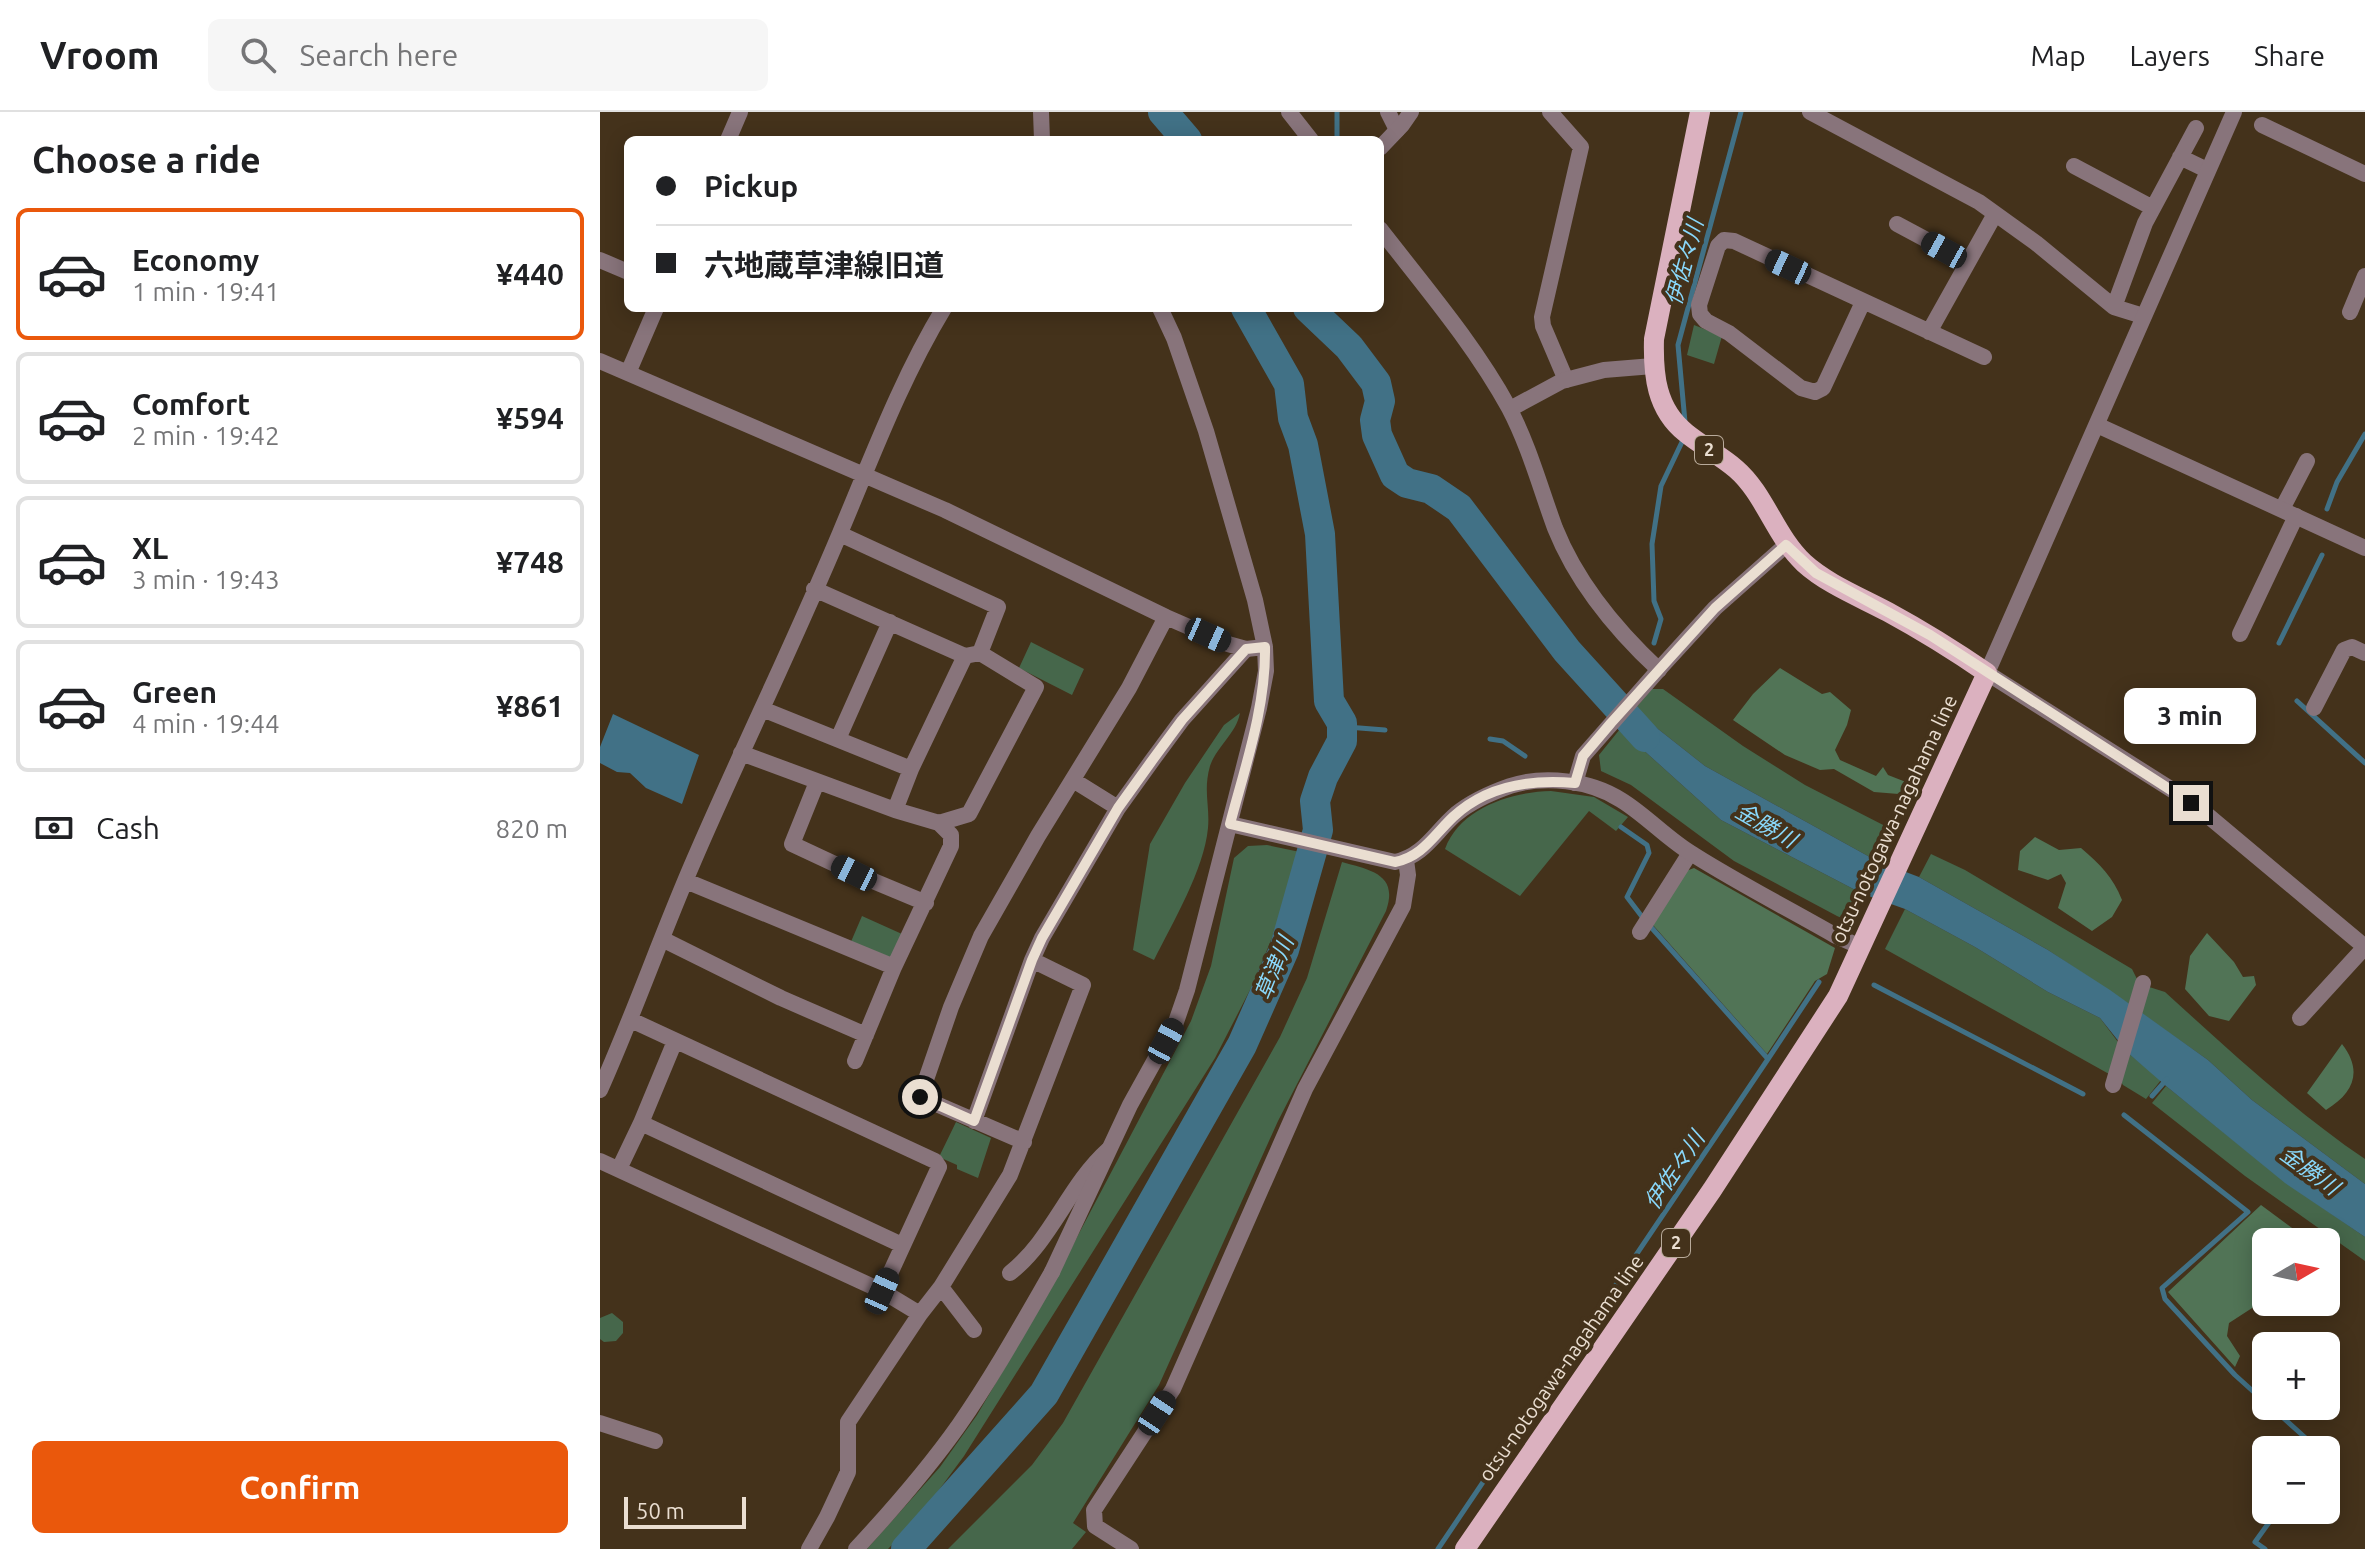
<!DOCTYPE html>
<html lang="en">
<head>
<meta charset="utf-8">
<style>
  :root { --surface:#fff; --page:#f6f6f6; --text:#202124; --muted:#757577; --line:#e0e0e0; --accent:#ea580c }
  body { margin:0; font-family:Ubuntu,"Noto Sans JP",sans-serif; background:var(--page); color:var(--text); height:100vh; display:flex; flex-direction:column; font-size:30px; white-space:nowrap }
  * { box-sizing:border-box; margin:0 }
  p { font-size:26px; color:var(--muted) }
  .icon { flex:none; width:44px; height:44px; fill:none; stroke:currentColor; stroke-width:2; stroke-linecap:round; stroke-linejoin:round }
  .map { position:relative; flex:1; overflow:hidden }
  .drawer { display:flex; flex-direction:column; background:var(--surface); width:600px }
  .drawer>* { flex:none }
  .guide { position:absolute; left:24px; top:24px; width:760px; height:176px; border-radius:12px; box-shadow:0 4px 20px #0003; display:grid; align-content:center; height:176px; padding:0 32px; background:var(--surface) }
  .needle { width:52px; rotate:81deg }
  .buttons { position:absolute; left:1652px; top:1116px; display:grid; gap:16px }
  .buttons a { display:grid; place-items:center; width:88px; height:88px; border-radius:12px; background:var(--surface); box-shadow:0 4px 20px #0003; font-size:40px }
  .scale { position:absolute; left:24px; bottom:20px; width:122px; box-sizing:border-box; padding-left:8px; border:4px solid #eaded1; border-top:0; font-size:22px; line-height:28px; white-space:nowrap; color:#eaded1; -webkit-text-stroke:6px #44321b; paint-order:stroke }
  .end { position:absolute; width:36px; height:36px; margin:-18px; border:10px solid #eaded1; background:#111; box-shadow:0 0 0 4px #111 }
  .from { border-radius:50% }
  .bubble { position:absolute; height:56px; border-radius:12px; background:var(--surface); box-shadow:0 4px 20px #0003; font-size:26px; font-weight:600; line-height:56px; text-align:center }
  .car { position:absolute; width:24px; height:48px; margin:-24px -12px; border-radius:10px; box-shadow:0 0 6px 2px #0007; background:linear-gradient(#222 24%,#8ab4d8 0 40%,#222 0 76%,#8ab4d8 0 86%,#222 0) }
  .guide b { display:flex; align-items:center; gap:28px; height:76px; font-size:30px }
  .guide b+b { border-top:2px solid var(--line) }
  .guide i { width:20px; height:20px; background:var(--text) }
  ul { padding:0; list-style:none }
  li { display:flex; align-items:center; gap:24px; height:132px; margin:0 16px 12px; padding:0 16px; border:4px solid var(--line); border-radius:12px }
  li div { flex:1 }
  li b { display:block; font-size:30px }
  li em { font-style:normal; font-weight:600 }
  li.active { border-color:var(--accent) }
  li>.icon { width:72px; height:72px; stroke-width:1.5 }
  h2 { padding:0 32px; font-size:36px; line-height:96px }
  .pay { display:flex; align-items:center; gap:20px; height:88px; padding:0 32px; font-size:30px }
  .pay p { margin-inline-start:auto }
  .cta { display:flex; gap:16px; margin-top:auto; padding:16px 32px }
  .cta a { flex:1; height:92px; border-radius:12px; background:var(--accent); color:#fff; font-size:32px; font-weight:600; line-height:92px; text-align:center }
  header { display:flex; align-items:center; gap:48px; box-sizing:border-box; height:112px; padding:0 40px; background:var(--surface); border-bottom:2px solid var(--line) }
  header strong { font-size:38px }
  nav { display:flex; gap:44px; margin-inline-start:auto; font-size:28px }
  .search { width:560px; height:72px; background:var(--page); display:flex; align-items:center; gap:20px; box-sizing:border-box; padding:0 28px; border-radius:12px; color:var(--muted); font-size:30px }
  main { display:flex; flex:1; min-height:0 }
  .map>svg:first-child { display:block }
  .green { fill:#46674b }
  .forest { fill:#517456 }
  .water { fill:#417186 }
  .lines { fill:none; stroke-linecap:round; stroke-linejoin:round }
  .stream { stroke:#417186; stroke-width:5 }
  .river { stroke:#417186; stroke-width:30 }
  .minor { stroke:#88747b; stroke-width:16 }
  .tertiary { stroke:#88747b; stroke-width:16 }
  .primary { stroke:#dbb1bf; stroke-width:20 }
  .route { stroke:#eaded1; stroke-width:10 }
  .labels { text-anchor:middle; stroke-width:8; stroke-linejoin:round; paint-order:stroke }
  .shield { fill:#44321b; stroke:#b8aa9a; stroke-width:2 }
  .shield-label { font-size:18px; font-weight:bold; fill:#eaded1 }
  .street-label { font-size:20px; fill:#eaded1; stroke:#44321b }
  .water-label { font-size:22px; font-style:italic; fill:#89d8fb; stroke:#44321b }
</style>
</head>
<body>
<header>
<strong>Vroom</strong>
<div class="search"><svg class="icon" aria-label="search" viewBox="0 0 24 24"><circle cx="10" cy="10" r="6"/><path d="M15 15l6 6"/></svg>Search here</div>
<nav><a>Map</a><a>Layers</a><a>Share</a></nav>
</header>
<main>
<section class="drawer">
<h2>Choose a ride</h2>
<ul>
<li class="active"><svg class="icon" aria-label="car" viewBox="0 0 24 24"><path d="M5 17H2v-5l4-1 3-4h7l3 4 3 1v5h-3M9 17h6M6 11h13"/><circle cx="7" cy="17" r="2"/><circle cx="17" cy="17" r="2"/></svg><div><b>Economy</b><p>1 min · 19:41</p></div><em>¥440</em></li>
<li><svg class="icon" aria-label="car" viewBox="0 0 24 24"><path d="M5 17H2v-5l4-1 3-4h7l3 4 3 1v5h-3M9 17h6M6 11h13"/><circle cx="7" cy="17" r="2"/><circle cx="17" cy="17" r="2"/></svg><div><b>Comfort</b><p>2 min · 19:42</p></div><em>¥594</em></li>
<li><svg class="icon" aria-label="car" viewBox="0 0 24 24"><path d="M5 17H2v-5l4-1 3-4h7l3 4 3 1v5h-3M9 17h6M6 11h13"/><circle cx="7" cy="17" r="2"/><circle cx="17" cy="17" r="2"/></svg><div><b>XL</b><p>3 min · 19:43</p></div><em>¥748</em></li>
<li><svg class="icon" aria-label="car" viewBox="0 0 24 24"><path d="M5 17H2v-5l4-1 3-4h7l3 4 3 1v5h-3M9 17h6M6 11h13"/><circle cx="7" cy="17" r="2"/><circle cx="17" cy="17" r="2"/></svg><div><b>Green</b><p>4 min · 19:44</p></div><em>¥861</em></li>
</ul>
<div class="pay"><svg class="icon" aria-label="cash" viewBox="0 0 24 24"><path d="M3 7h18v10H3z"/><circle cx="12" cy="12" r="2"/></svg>Cash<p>820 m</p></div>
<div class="cta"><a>Confirm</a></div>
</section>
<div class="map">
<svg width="1765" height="1437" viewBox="0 0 1765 1437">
  <rect width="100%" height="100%" fill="#44321b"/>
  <!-- green -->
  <path class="green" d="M 1094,213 L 1122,224 L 1114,252 L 1087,243 Z
    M 431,530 L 484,557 L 472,583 L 419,556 Z
    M 1052,577 L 1063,577 L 1143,634 L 1205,673 L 1291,717 L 1277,749 L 1105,654 L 1034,598 Z
    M 640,601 C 636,622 617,634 610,654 C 603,679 610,693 608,716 C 604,758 573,810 554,848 L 533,838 L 550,732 L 585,671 L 624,613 Z
    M 1020,617 L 1121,708 L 1263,782 L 1253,804 L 1246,808 L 1237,804 L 1134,749 L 1031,673 L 1001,659 L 999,643 Z
    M 951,679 L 994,685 L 1028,705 L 1016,719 L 989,699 L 920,784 L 845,737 C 860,696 911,680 951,679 Z
    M 667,733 L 700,740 L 674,821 L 653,872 L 615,946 L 364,1344 L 322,1401 L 288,1437 L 267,1437 L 340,1355 L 377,1303 L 437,1201 L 591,909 L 611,854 L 634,746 L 648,734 Z
    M 1331,742 L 1365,758 L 1532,857 L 1537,867 L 1529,892 L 1448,838 L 1319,765 Z
    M 742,750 C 770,758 799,762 786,799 L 678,1009 L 559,1273 L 473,1411 L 486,1420 L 472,1437 L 348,1437 L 432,1353 L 463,1311 L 680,925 L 707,866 Z
    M 1305,797 L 1375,835 L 1448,880 L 1500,906 L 1518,930 L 1509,962 L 1285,837 Z
    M 262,804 L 302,822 L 293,844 L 285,847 L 250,832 Z
    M 1546,874 L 1565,880 C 1629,938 1693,998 1765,1047 L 1765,1072 L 1652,988 L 1608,948 L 1541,901 Z
    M 1528,941 L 1561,968 L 1546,987 L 1523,973 L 1520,968 Z
    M 1566,974 L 1685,1070 L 1765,1125 L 1765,1149 L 1645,1064 L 1552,991 Z
    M 356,1010 L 391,1026 L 378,1066 L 357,1057 L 357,1053 L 339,1045 Z
    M 12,1201 L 23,1210 L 23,1221 L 16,1229 L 4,1230 L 0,1227 L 0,1206 Z"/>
  <!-- forest -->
  <path class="forest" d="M 1180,556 L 1222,582 L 1230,580 L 1251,598 L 1247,613 L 1235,638 L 1240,648 L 1276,664 L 1283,655 L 1288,663 L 1311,672 L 1311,683 L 1274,680 L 1234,657 L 1220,658 L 1185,643 L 1133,608 L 1153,582 Z
    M 1435,725 L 1459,738 L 1481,736 C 1500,752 1513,765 1522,788 L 1512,805 L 1492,819 L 1458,796 L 1466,771 L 1461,762 L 1448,768 L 1418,758 L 1420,739 Z
    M 1094,756 L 1235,836 L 1227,862 L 1215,869 L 1167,942 L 1053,813 L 1086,759 Z
    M 1607,821 L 1634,850 L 1643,865 L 1654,864 L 1656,873 L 1629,909 L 1609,904 L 1585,877 L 1590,844 Z
    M 1742,932 C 1763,959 1754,981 1726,998 L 1707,981 Z
    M 1661,1093 L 1711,1130 L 1666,1130 L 1666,1187 L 1629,1211 L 1627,1224 L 1640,1244 L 1635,1255 L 1568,1180 Z"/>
  <!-- water -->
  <path class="water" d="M 1034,598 L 1105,654 L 1277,749 L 1319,765 L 1448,838 L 1510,878 L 1608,948 L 1652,988 L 1765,1072 L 1765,1125 L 1685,1071 L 1566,974 L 1528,941 L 1500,906 L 1448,880 L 1375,835 L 1305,797 L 1263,782 L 1121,708 L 1020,617 Z
    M 13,602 L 99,643 L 82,692 L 46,676 L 30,661 L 17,660 L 0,651 L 0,635 Z"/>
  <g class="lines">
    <!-- stream -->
    <path class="stream" d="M 737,0 L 737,28
      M 1085,310 L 1078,233 L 1141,0
      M 1727,397 L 1737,370 L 1765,322
      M 1054,531 L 1061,507 L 1054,489 L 1052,432 L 1061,374 L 1082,330
      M 1679,531 L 1722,443
      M 1697,589 L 1765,651
      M 742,611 L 747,615 L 785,618
      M 890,627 L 903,629 L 925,644
      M 1021,715 L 1047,733 L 1049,741 L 1027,785 L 1043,806
      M 1274,873 L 1483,982
      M 1168,947 L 1219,870
      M 1552,984 L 1567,967
      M 1524,1003 L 1648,1100 L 1562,1176 L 1565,1187 L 1635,1263 L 1666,1291
      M 1670,1294 L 1709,1329 L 1712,1338
      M 838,1437 L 1168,947 L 1050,814
      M 1665,1437 L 1655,1430 L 1678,1398"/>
    <!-- river -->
    <path class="river" d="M 563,0 L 587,28
      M 708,196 L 749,235 L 776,271 L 780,289 L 775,308 L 777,323 L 795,363 L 807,371 L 831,377 L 859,396 L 967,539 L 1045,625
      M 306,1437 L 444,1282 L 642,933 L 684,838 L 718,718 L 715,689 L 723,665 L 742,629 L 742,611 L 729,589 L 720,422 L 703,333 L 693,306 L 689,272 L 646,196"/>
    <!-- minor -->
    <path class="minor" d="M 788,0 L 797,18
      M 950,0 L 981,35 L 942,205 L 943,214 L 966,268
      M 1210,0 L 1379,90 L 1436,131 L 1514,195 L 1543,204
      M 1662,13 L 1765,62
      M 128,28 L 140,0
      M 1580,45 L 1607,58
      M 1474,54 L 1553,96
      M 1297,112 L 1368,150
      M 0,148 L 28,160
      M 1263,190 L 1223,276 L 1215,280 L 1201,276 L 1129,221 L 1106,209 L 1100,202 L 1099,193 L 1118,134 L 1124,128 L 1134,129 L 1384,245
      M 1514,195 L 1545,111 L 1596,16
      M 1750,200 L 1765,164
      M 1329,220 L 1395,102
      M 0,249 L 345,398 L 566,505 L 628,532 L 646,537
      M 28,261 L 56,196
      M 1682,397 L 1707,349
      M 240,422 L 398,495 L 380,541
      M 1640,522 L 1696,404
      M 1387,561 L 1577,681 L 1606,702 L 1765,835 L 1700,906
      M 1714,596 L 1744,538 L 1752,535 L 1765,541
      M 162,597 L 311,657
      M 238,627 L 290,510
      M 141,641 L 295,698 L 311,657 L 365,544 L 214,477
      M 473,668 L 518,696
      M 217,670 L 192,732 L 254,761 L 326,791
      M 975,671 L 983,644 L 1062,554 L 1115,496 L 1186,433
      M 295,698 L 339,711
      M 86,769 L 294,855
      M 1040,820 L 1090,741
      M 62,827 L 181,886 L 266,923
      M 31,908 L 335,1049 L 339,1055 L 282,1179
      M 255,949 L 294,855 L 351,734 L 351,723 L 339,711 L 369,702 L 436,575 L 380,541 L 365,544
      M 1513,973 L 1543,871
      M 0,978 C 34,902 61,824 94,748 C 141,639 194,531 240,421 C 272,345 301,267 344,196
      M 374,1009 L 432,848
      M 41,1011 L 75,929
      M 424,1030 L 320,985 L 351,895 L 381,824 L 438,724 L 529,576 L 566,505
      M 0,1049 L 282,1179 L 320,1202
      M 19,1057 L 41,1011 L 302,1133
      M 410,1161 C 452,1128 468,1074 508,1038
      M 341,1175 L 374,1218
      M 0,1311 L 55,1329
      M 209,1437 L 227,1405 L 248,1360 L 248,1310 L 320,1202 L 341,1175 L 410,1063 L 483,873 L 432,848 L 442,826 L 518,696 L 551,650 L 582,608 L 646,537
      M 256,1437 C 293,1397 328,1357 359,1313 C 393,1264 422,1212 452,1160
      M 531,1437 L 495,1414 L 494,1398 L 573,1277 L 705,977 L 803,794 L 808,763 L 806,748"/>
    <!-- tertiary -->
    <path class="tertiary" d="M 441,0 L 442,28
      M 689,0 L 711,28
      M 780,36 L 802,13 L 811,0
      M 780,117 C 825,175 874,232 909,296 C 929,334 940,375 955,416 C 977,471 1016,518 1059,558
      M 560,196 L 574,226 L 606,319 L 655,488 L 665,535 L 646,537
      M 910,297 L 962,269 L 1004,258 L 1053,254
      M 1497,313 L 1765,436
      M 1387,561 L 1634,0
      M 630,712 L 795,750 C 824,744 835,720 856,702 C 872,689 890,681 910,674 C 944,663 990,668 1021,688 C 1047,704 1068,728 1094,743 C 1140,772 1189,797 1236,824 L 1261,835
      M 452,1160 L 530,993 L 576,910 L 587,878 L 659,596 L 666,559 L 665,535"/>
    <!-- primary -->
    <path class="primary" d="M 865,1437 L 1112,1078 L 1238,884 L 1387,561 C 1355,539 1323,519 1288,500 C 1260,485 1227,472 1204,451 C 1175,424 1165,382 1136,357 C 1121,344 1102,334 1086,321 C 1056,297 1053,263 1054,227 L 1100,0"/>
  </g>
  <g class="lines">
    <!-- route -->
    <path class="route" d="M 320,985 L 374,1009 L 432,848 L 442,826 L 518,696 L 551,650 L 582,608 L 646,537 L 665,535 C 666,595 645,655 630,712 L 795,750 C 822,745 834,723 853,705 C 886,674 931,667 975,671 L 983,644 L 1011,611 L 1115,496 L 1186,433 L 1216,461 L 1330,523 L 1591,691"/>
  </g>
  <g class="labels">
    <!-- shield labels -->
    <g class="shield">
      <rect x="1095" y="324" width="28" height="28" rx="6"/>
      <rect x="1062" y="1117" width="28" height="28" rx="6"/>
    </g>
    <g class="shield-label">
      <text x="1109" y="344">2</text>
      <text x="1076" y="1137">2</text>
    </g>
    <!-- street labels -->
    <g class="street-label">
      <text transform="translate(1294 707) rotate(-65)" y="7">otsu-notogawa-nagahama line</text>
      <text transform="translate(961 1256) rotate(-55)" y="7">otsu-notogawa-nagahama line</text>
    </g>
    <!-- water labels -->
    <g class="water-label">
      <text transform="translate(1084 150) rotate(-75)" y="8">伊佐々川</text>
      <text transform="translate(1166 713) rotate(30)" y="8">金勝川</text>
      <text transform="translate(674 856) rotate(-68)" y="8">草津川</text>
      <text transform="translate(1074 1058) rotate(-56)" y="8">伊佐々川</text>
      <text transform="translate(1710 1058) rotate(36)" y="8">金勝川</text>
    </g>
  </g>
</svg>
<div class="buttons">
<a><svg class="needle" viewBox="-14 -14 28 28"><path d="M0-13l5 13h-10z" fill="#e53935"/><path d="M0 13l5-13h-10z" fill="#757577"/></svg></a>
<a>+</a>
<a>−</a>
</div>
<div class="scale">50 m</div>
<i class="end from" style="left:320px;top:985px"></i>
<i class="end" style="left:1591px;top:691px"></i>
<div class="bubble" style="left:1524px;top:576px;width:132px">3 min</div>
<i class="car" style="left:1344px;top:138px;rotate:299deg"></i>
<i class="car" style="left:1188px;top:155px;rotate:295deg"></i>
<i class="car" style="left:608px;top:523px;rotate:114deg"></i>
<i class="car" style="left:254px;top:761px;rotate:296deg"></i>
<i class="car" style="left:566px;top:929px;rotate:28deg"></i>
<i class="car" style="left:282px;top:1179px;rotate:24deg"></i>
<i class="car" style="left:557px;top:1301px;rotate:33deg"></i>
<div class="guide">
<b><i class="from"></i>Pickup</b>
<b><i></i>六地蔵草津線旧道</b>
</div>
</div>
</main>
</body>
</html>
